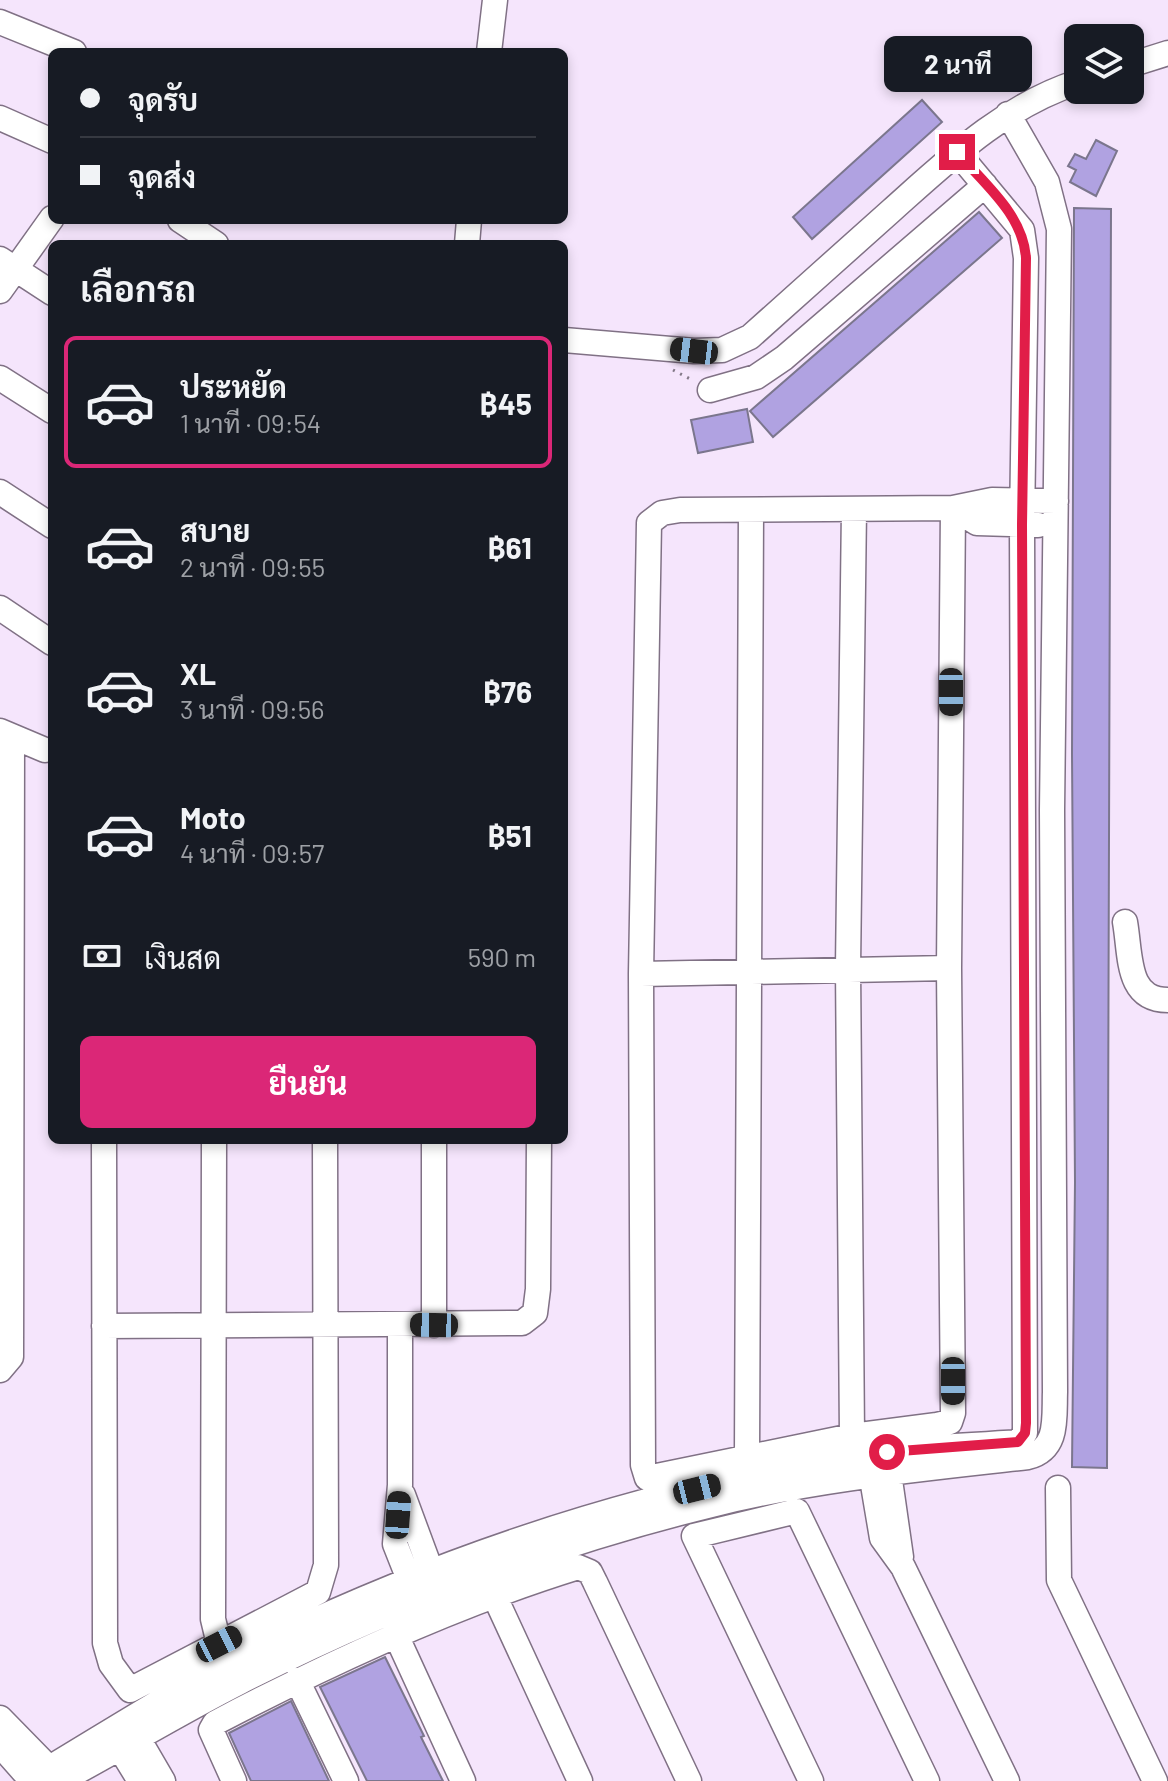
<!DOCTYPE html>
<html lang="th">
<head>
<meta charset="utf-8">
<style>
  :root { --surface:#171b24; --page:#242831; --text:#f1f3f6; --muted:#9ea1a6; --line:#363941; --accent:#db2777 }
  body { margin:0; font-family:Barlow,Sarabun,sans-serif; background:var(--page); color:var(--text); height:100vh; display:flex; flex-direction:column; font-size:30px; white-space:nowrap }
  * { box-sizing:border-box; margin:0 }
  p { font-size:26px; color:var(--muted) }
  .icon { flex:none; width:44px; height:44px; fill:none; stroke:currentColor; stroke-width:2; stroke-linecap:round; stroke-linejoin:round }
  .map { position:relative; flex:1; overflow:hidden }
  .drawer { position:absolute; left:48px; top:240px; width:520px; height:904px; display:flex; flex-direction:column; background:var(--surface); border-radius:12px; box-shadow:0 4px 12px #0003 }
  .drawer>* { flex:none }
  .guide { position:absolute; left:48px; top:48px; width:520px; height:176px; border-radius:12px; box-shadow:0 4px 12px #0003; display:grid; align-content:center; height:176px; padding:0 32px; background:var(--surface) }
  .buttons { position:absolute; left:1064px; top:24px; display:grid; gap:16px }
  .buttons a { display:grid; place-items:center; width:80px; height:80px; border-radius:12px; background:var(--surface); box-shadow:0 4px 12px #0003; font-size:40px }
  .end { position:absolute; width:36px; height:36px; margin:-18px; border:10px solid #e11d48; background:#fff; box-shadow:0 0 0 4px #fff }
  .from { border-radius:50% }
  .bubble { position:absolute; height:56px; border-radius:12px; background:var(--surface); box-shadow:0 4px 12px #0003; font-size:26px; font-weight:700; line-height:56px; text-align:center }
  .car { position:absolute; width:24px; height:48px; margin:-24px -12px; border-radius:10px; box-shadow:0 0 6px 2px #0007; background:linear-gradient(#222 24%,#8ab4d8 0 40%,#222 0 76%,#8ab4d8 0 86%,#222 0) }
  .guide b { display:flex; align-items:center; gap:28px; height:76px; font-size:30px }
  .guide b+b { border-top:2px solid var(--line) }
  .guide i { width:20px; height:20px; background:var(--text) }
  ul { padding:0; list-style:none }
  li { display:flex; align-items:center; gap:24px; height:132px; margin:0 16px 12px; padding:0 16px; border:4px solid transparent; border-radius:12px }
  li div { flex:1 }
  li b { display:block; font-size:30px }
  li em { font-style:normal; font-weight:700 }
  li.active { border-color:var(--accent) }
  li>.icon { width:72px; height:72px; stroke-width:1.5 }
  h2 { padding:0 32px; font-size:36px; line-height:96px }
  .pay { display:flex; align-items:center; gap:20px; height:88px; padding:0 32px; font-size:30px }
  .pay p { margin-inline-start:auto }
  .action { display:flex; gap:16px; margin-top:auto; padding:16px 32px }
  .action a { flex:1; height:92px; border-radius:12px; background:var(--accent); color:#fff; font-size:32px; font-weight:700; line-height:92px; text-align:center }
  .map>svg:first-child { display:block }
  .building { fill:#b0a2e1; stroke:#7b768d; stroke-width:2 }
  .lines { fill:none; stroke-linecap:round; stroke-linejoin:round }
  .minor-casing { stroke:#807185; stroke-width:27 }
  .path { stroke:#827887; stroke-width:3; stroke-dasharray:2 6; stroke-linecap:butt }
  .minor { stroke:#fff; stroke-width:24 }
  .route { stroke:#e11d48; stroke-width:10 }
</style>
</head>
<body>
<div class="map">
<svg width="1168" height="1781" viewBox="0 0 1168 1781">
  <rect width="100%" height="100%" fill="#f5e5fc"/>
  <!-- building -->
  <path class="building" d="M 922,100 L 942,122 L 812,239 L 793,217 Z
    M 1096,140 L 1117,151 L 1096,196 L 1070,182 L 1076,170 L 1068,166 L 1075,154 L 1086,159 Z
    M 1074,208 L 1111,209 L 1107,1468 L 1072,1467 L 1075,1182 L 1072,754 Z
    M 979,212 L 1002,238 L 773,437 L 750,411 Z
    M 747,409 L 753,442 L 698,453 L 691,420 Z
    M 385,1657 L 424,1736 L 421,1737 L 443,1781 L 367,1781 L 320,1687 Z
    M 291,1701 L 329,1781 L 251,1781 L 229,1733 Z"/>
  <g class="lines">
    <defs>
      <path id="minor" d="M 0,22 L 74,52
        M 489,52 L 495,0
        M 1130,65 L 1168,53
        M 0,118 L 52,141
        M 180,220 L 216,244
        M 467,244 L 469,220
        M 0,259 L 52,293
        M 0,291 L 52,218
        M 564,340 L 694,351 L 722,350 L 750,337 C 797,295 845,252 892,210 C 949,159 1004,106 1078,82
        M 0,378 L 52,411
        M 710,390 L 756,377 L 784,358 L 985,185
        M 0,492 L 52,526
        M 953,508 L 949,968 L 953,1413 L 950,1422 L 937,1425 L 852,1436 L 647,1478 L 643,1465 L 641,974 L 649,523 L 662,513 L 680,510 L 953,508 L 992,500 L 1056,501
        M 953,508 L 977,523 L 1038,525
        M 0,608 L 52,643
        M 0,731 L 45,750
        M 1125,922 C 1131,956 1126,1000 1168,1000
        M 641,974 L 949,968
        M 104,1140 L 105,1643 L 111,1664 L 130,1690 L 318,1592 L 326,1565 L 325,1140
        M 214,1140 L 213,1619 L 219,1644
        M 434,1140 L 434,1325
        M 400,1325 L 400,1485 L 395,1544 L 414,1592
        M 104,1326 L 522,1323 L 535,1313 L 538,1289 L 539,1140
        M 0,1370 L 11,1357 L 12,737
        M 852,1436 L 848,967 L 854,509
        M 747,1456 L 751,510
        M 887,1459 L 901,1557
        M 869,1461 L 882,1538 L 903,1567 L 1007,1781
        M 1058,1488 L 1059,1580 L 1155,1781
        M 403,1495 L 436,1584
        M 495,1597 L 580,1781
        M 396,1635 L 463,1781
        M 297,1680 L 346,1781
        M 0,1718 L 47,1766 L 53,1766 C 126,1722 198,1676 274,1639 C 462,1550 662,1486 867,1455 C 917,1447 968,1446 1018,1442 L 1025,1433 L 1022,525 L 1026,258 L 1022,230 L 957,152
        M 131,1726 L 163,1781
        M 113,1737 L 140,1781
        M 0,1745 L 24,1772 L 39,1781
        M 60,1781 C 120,1749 179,1713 240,1682 C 389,1606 549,1545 711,1505 C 815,1479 922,1469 1028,1457 C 1059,1449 1054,1418 1055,1392 L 1052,810 L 1059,229 L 1047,182 L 1008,114
        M 234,1781 L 211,1730 L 215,1723 C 331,1662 452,1606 578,1567 L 590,1572 L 595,1582 L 689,1781
        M 811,1781 L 694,1536 L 797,1511 L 927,1781"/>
    </defs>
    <!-- minor casing -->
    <use href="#minor" class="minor-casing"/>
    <!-- path -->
    <path class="path" d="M 673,370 L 694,381"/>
    <!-- minor -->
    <use href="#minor" class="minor"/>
  </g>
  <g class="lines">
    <!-- route -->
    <path class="route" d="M 887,1452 L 1018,1442 L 1025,1433 L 1026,1423 L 1022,525 L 1026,258 C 1023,214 984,184 957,152"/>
  </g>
</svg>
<div class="buttons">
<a><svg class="icon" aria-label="layers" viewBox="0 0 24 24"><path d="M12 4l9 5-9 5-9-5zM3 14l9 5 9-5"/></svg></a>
</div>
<i class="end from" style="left:887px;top:1452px"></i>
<i class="end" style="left:957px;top:152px"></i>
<div class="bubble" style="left:884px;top:36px;width:148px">2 นาที</div>
<i class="car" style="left:694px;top:351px;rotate:277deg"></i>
<i class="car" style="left:951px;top:692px;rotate:180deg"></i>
<i class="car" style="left:434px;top:1325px;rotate:271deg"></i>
<i class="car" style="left:953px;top:1381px;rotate:180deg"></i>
<i class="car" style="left:697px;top:1489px;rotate:76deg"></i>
<i class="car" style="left:398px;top:1515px;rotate:4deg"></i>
<i class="car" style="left:219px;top:1644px;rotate:63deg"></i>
<div class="guide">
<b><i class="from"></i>จุดรับ</b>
<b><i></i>จุดส่ง</b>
</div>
<section class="drawer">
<h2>เลือกรถ</h2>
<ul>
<li class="active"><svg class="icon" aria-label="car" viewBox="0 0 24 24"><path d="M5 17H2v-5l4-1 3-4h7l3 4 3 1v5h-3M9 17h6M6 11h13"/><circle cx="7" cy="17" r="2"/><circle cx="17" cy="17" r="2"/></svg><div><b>ประหยัด</b><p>1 นาที · 09:54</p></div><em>฿45</em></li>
<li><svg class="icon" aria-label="car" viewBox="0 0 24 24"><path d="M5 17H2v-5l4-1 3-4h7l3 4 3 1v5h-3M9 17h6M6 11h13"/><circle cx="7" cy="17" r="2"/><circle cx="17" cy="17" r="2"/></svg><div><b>สบาย</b><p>2 นาที · 09:55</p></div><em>฿61</em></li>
<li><svg class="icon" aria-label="car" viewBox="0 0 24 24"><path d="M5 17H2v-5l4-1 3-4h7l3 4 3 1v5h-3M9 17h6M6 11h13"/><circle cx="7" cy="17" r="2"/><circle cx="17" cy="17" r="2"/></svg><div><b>XL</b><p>3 นาที · 09:56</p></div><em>฿76</em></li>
<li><svg class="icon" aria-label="car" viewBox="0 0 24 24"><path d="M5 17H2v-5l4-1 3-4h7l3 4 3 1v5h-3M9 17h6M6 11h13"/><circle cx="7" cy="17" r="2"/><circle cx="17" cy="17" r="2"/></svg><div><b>Moto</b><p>4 นาที · 09:57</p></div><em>฿51</em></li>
</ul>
<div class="pay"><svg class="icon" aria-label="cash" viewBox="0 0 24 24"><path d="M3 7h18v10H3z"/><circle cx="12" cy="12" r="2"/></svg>เงินสด<p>590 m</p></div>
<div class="action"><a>ยืนยัน</a></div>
</section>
</div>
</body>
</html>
